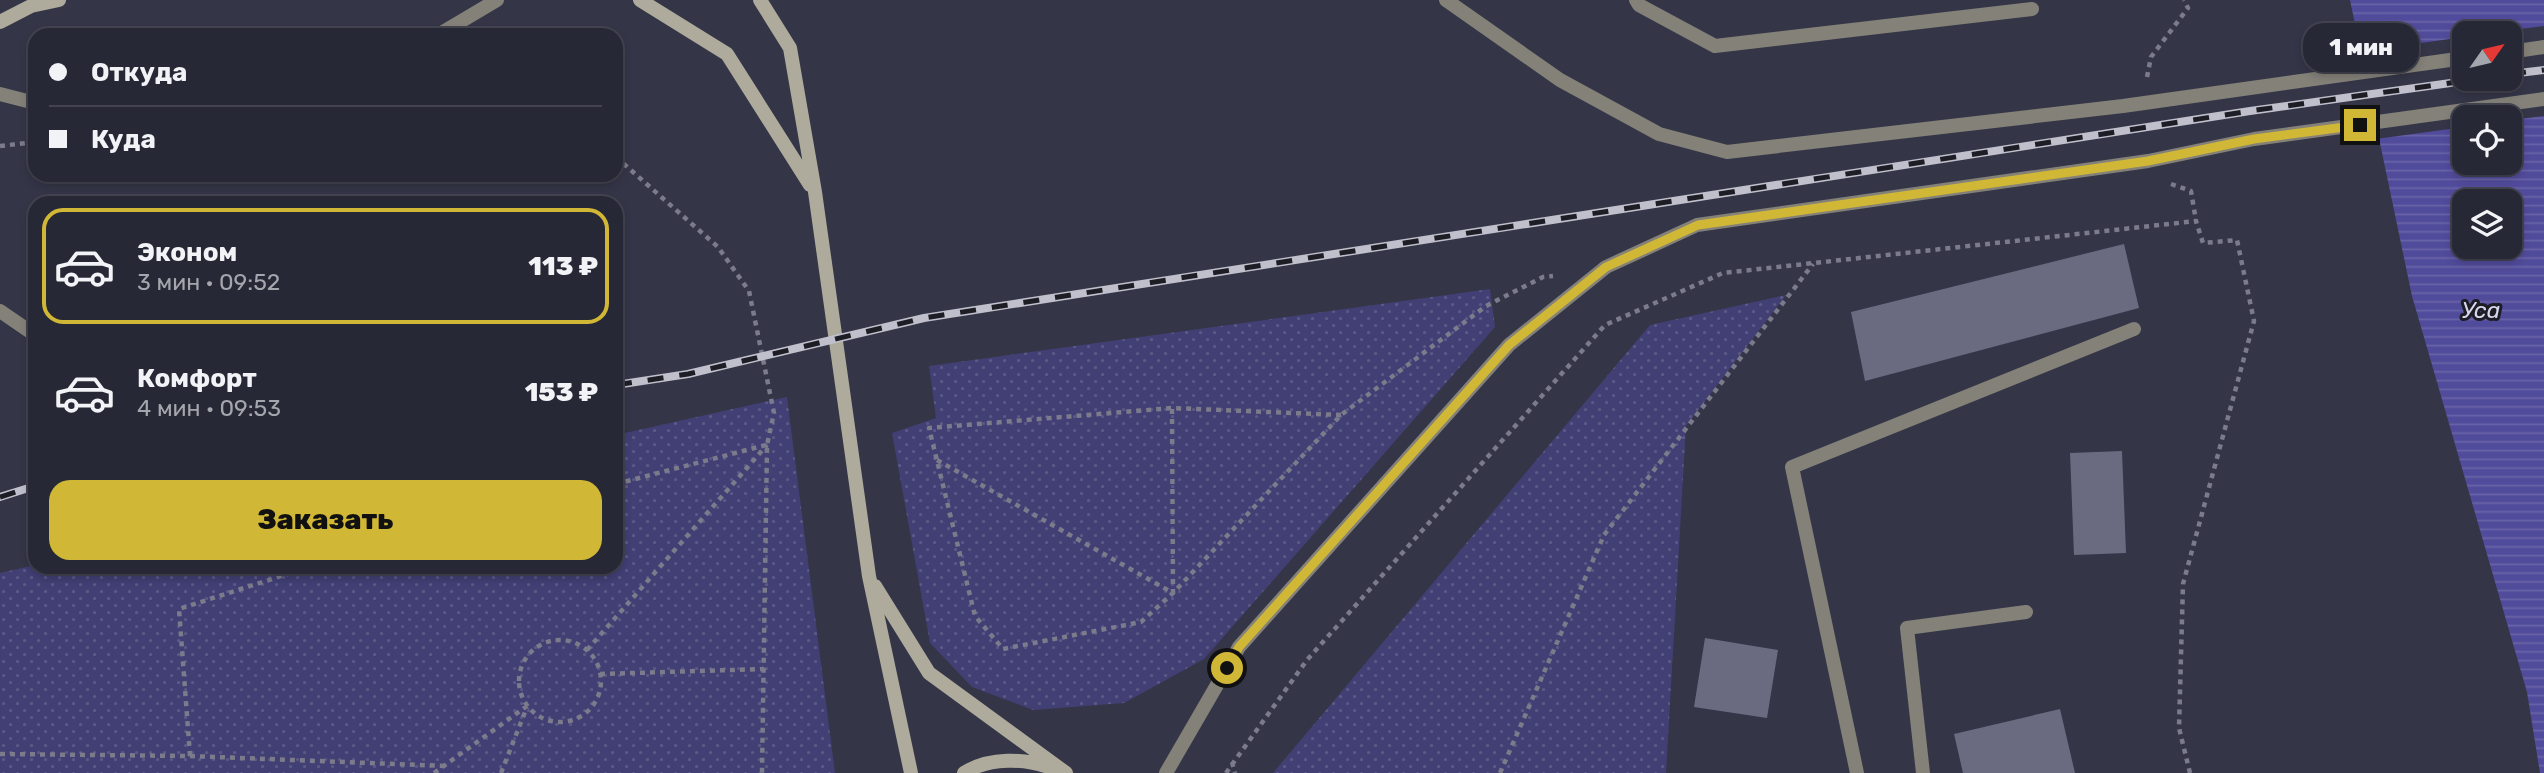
<!DOCTYPE html>
<html lang="ru">
<head>
<meta charset="utf-8">
<style>
  :root { --surface:#272835; --page:#2f303d; --text:#f1f3f6; --muted:#a4a6ad; --line:#434450; --accent:#d1b736 }
  body { margin:0; font-family:Rubik,sans-serif; background:var(--page); color:var(--text); height:100vh; display:flex; flex-direction:column; font-size:26px; white-space:nowrap }
  * { box-sizing:border-box; margin:0 }
  p { font-size:23px; color:var(--muted) }
  .icon { flex:none; width:38px; height:38px; fill:none; stroke:currentColor; stroke-width:2; stroke-linecap:round; stroke-linejoin:round }
  .map { position:relative; flex:1; overflow:hidden }
  .details { position:absolute; left:28px; top:196px; width:595px; height:378px; display:flex; flex-direction:column; background:var(--surface); border-radius:21px; box-shadow:0 4px 10px #0003,0 0 0 2px var(--line) }
  .details>* { flex:none }
  .top-card { position:absolute; left:28px; top:28px; width:595px; height:154px; border-radius:21px; box-shadow:0 4px 10px #0003,0 0 0 2px var(--line); display:grid; align-content:center; height:154px; padding:0 21px; background:var(--surface) }
  .needle { width:46px; rotate:56deg }
  .fabs { position:absolute; left:2452px; top:21px; display:grid; gap:14px }
  .fabs a { display:grid; place-items:center; width:70px; height:70px; border-radius:14px; background:var(--surface); box-shadow:0 4px 10px #0003,0 0 0 2px var(--line); font-size:35px }
  .end { position:absolute; width:32px; height:32px; margin:-16px; border:9px solid #d1b736; background:#111; box-shadow:0 0 0 4px #111 }
  .from { border-radius:50% }
  .bubble { position:absolute; height:49px; border-radius:21px; background:var(--surface); box-shadow:0 4px 10px #0003,0 0 0 2px var(--line); font-size:23px; font-weight:800; line-height:49px; text-align:center }
  .top-card b { display:flex; align-items:center; gap:24px; height:66px; font-size:26px }
  .top-card b+b { border-top:2px solid var(--line) }
  .top-card i { width:18px; height:18px; background:var(--text) }
  ul { padding:12px 0 0; list-style:none }
  li { display:flex; align-items:center; gap:21px; height:116px; margin:0 14px 10px; padding:0 7px; border:4px solid transparent; border-radius:21px }
  li div { flex:1 }
  li b { display:block; font-size:26px }
  li em { font-style:normal; font-weight:800 }
  li.selected { border-color:var(--accent) }
  li>.icon { width:63px; height:63px; stroke-width:1.5 }
  .primary-button { display:flex; gap:14px; margin-top:auto; padding:14px 21px }
  .primary-button a { flex:1; height:80px; border-radius:21px; background:var(--accent); color:#111; font-size:28px; font-weight:800; line-height:80px; text-align:center }
  .map>svg:first-child { display:block }
  .park { fill:url(#park-dots) }
  .water { fill:url(#water-rules); fill-rule:evenodd }
  .pier { fill:#343547 }
  .building { fill:#6a6b80 }
  .lines { fill:none; stroke-linecap:round; stroke-linejoin:round }
  .path { stroke:#7b7b8b; stroke-width:4.5; stroke-dasharray:5 5; stroke-linecap:butt }
  .service { stroke:#838178; stroke-width:14 }
  .minor { stroke:#838178; stroke-width:14 }
  .secondary { stroke:#afab9c; stroke-width:14 }
  .rail-casing { stroke:#c0c0cc; stroke-width:8 }
  .rail { stroke:#1d1d26; stroke-width:5; stroke-dasharray:16; stroke-linecap:butt }
  .route { stroke:#d1b736; stroke-width:9 }
  .labels { text-anchor:middle; stroke-width:6; stroke-linejoin:round; paint-order:stroke }
  .water-label { font-size:23px; font-style:italic; fill:#d7d8ef; stroke:#1d1d26 }
</style>
</head>
<body>
<div class="map">
<svg width="2544" height="773" viewBox="0 0 2544 773">
  <defs>
    <pattern id="park-dots" width="8" height="8" patternUnits="userSpaceOnUse" patternTransform="scale(1.75)"><rect width="8" height="8" fill="#413f74"/><path d="M2 2h.1M6 6h.1" fill="none" stroke="#5b5a87" stroke-width="1.8" stroke-linecap="round"/></pattern>
    <pattern id="water-rules" width="6" height="5" patternUnits="userSpaceOnUse" patternTransform="scale(1.75)"><rect width="6" height="5" fill="#514b9b"/><path d="M0 2.5h6" fill="none" stroke="#6964a8"/></pattern>
  </defs>
  <rect width="100%" height="100%" fill="#343547"/>
  <!-- park -->
  <path class="park" d="M 1490,289 L 1495,327 L 1204,659 L 1124,703 L 1033,710 L 972,687 L 930,643 L 892,433 L 936,418 L 929,366 Z
    M 1786,295 L 1686,426 L 1666,773 L 1273,773 L 1650,325 Z
    M 787,397 L 835,773 L 0,773 L 0,573 L 35,565 L 35,567 L 616,567 L 616,435 Z"/>
  <!-- water -->
  <path class="water" d="M 2350,0 L 2544,0 L 2544,773 L 2540,773 L 2527,692 L 2412,296 ZM 2464,33 L 2510,33 L 2510,79 L 2464,79 ZM 2464,117 L 2510,117 L 2510,163 L 2464,163 ZM 2464,201 L 2510,201 L 2510,247 L 2464,247 Z"/>
  <!-- pier -->
  <path class="pier" d="M 2544,26 L 2544,116 L 2510,120 L 2510,117 L 2464,117 L 2464,127 L 2376,139 L 2357,52 L 2464,37 L 2464,79 L 2510,79 L 2510,33 L 2489,33 Z"/>
  <!-- building -->
  <path class="building" d="M 2124,244 L 2139,308 L 1865,381 L 1851,312 Z
    M 2122,451 L 2126,553 L 2074,555 L 2070,453 Z
    M 1705,638 L 1778,650 L 1767,718 L 1694,707 Z
    M 2060,709 L 2075,773 L 1963,773 L 1954,734 Z"/>
  <g class="lines">
    <!-- path -->
    <path class="path" d="M 2147,77 L 2151,57 L 2188,8 L 2184,0
      M 0,146 L 35,142
      M 616,157 L 718,247 L 749,291 L 774,413 L 767,445 L 762,773
      M 2171,184 L 2191,191 L 2196,221
      M 1341,415 L 1172,408 L 929,428 L 975,616 L 1003,649 L 1141,622 L 1173,593 L 1341,415 L 1486,306 L 1543,277 L 1553,276
      M 937,460 L 1173,593 L 1172,408
      M 616,484 L 766,445
      M519 681a41 41 0 1 1 82 0a41 41 0 1 1-82 0Z
      M 587,650 L 767,445
      M 600,674 L 764,669
      M 0,754 L 190,756 L 446,766
      M 190,756 L 179,609 L 309,567
      M 1232,762 L 1235,773
      M 434,773 L 527,706
      M 501,773 L 527,707
      M 1226,773 L 1307,660 L 1605,325 L 1723,273 L 2196,221 L 2203,243 L 2237,240 L 2254,321 L 2183,584 L 2179,728 L 2190,773
      M 1500,773 L 1604,535 L 1813,264"/>
    <!-- service -->
    <path class="service" d="M 1636,0 L 1639,5 L 1715,46 L 2032,9
      M 438,35 L 497,0
      M 0,94 L 35,103
      M 0,311 L 35,335
      M 1857,773 L 1792,467 L 2134,329
      M 1923,773 L 1907,628 L 2026,612"/>
    <!-- minor -->
    <path class="minor" d="M 1446,0 L 1560,80 L 1659,134 L 1727,152 L 2123,106 L 2464,58
      M 2510,52 L 2544,47
      M 1166,773 L 1239,647 L 1509,345 L 1606,267 L 1697,225 L 2148,161 L 2254,139 L 2544,99"/>
    <!-- secondary -->
    <path class="secondary" d="M 640,0 L 727,54 L 810,185
      M 760,0 L 790,48 L 815,192 L 869,576 L 911,773
      M 0,22 L 31,6 L 59,0
      M 875,586 L 929,673 L 1066,773
      M 964,773 C 989,757 1025,758 1051,768"/>
    <defs>
      <path id="rail" d="M 2510,74 L 2544,70
        M 616,385 L 688,374 L 924,318 L 2250,111 L 2479,79
        M 0,497 L 35,486"/>
    </defs>
    <!-- rail casing -->
    <use href="#rail" class="rail-casing"/>
    <!-- rail -->
    <use href="#rail" class="rail"/>
  </g>
  <g class="lines">
    <!-- route -->
    <path class="route" d="M 1227,668 L 1239,647 L 1509,345 L 1606,267 L 1698,225 L 2148,161 L 2254,139 L 2360,125"/>
  </g>
  <g class="labels">
    <!-- water labels -->
    <g class="water-label">
      <text x="2481" y="318">Уса</text>
    </g>
  </g>
</svg>
<div class="fabs">
<a><svg class="needle" viewBox="-14 -14 28 28"><path d="M0-13l5 13h-10z" fill="#e53935"/><path d="M0 13l5-13h-10z" fill="#a4a6ad"/></svg></a>
<a><svg class="icon" aria-label="locate" viewBox="0 0 24 24"><circle cx="12" cy="12" r="6"/><path d="M12 2v4M12 18v4M2 12h4M18 12h4"/></svg></a>
<a><svg class="icon" aria-label="layers" viewBox="0 0 24 24"><path d="M12 4l9 5-9 5-9-5zM3 14l9 5 9-5"/></svg></a>
</div>
<i class="end from" style="left:1227px;top:668px"></i>
<i class="end" style="left:2360px;top:125px"></i>
<div class="bubble" style="left:2303px;top:23px;width:116px">1 мин</div>
<div class="top-card">
<b><i class="from"></i>Откуда</b>
<b><i></i>Куда</b>
</div>
<section class="details">
<ul>
<li class="selected"><svg class="icon" aria-label="car" viewBox="0 0 24 24"><path d="M5 17H2v-5l4-1 3-4h7l3 4 3 1v5h-3M9 17h6M6 11h13"/><circle cx="7" cy="17" r="2"/><circle cx="17" cy="17" r="2"/></svg><div><b>Эконом</b><p>3 мин · 09:52</p></div><em>113 ₽</em></li>
<li><svg class="icon" aria-label="car" viewBox="0 0 24 24"><path d="M5 17H2v-5l4-1 3-4h7l3 4 3 1v5h-3M9 17h6M6 11h13"/><circle cx="7" cy="17" r="2"/><circle cx="17" cy="17" r="2"/></svg><div><b>Комфорт</b><p>4 мин · 09:53</p></div><em>153 ₽</em></li>
</ul>
<div class="primary-button"><a>Заказать</a></div>
</section>
</div>
</body>
</html>
